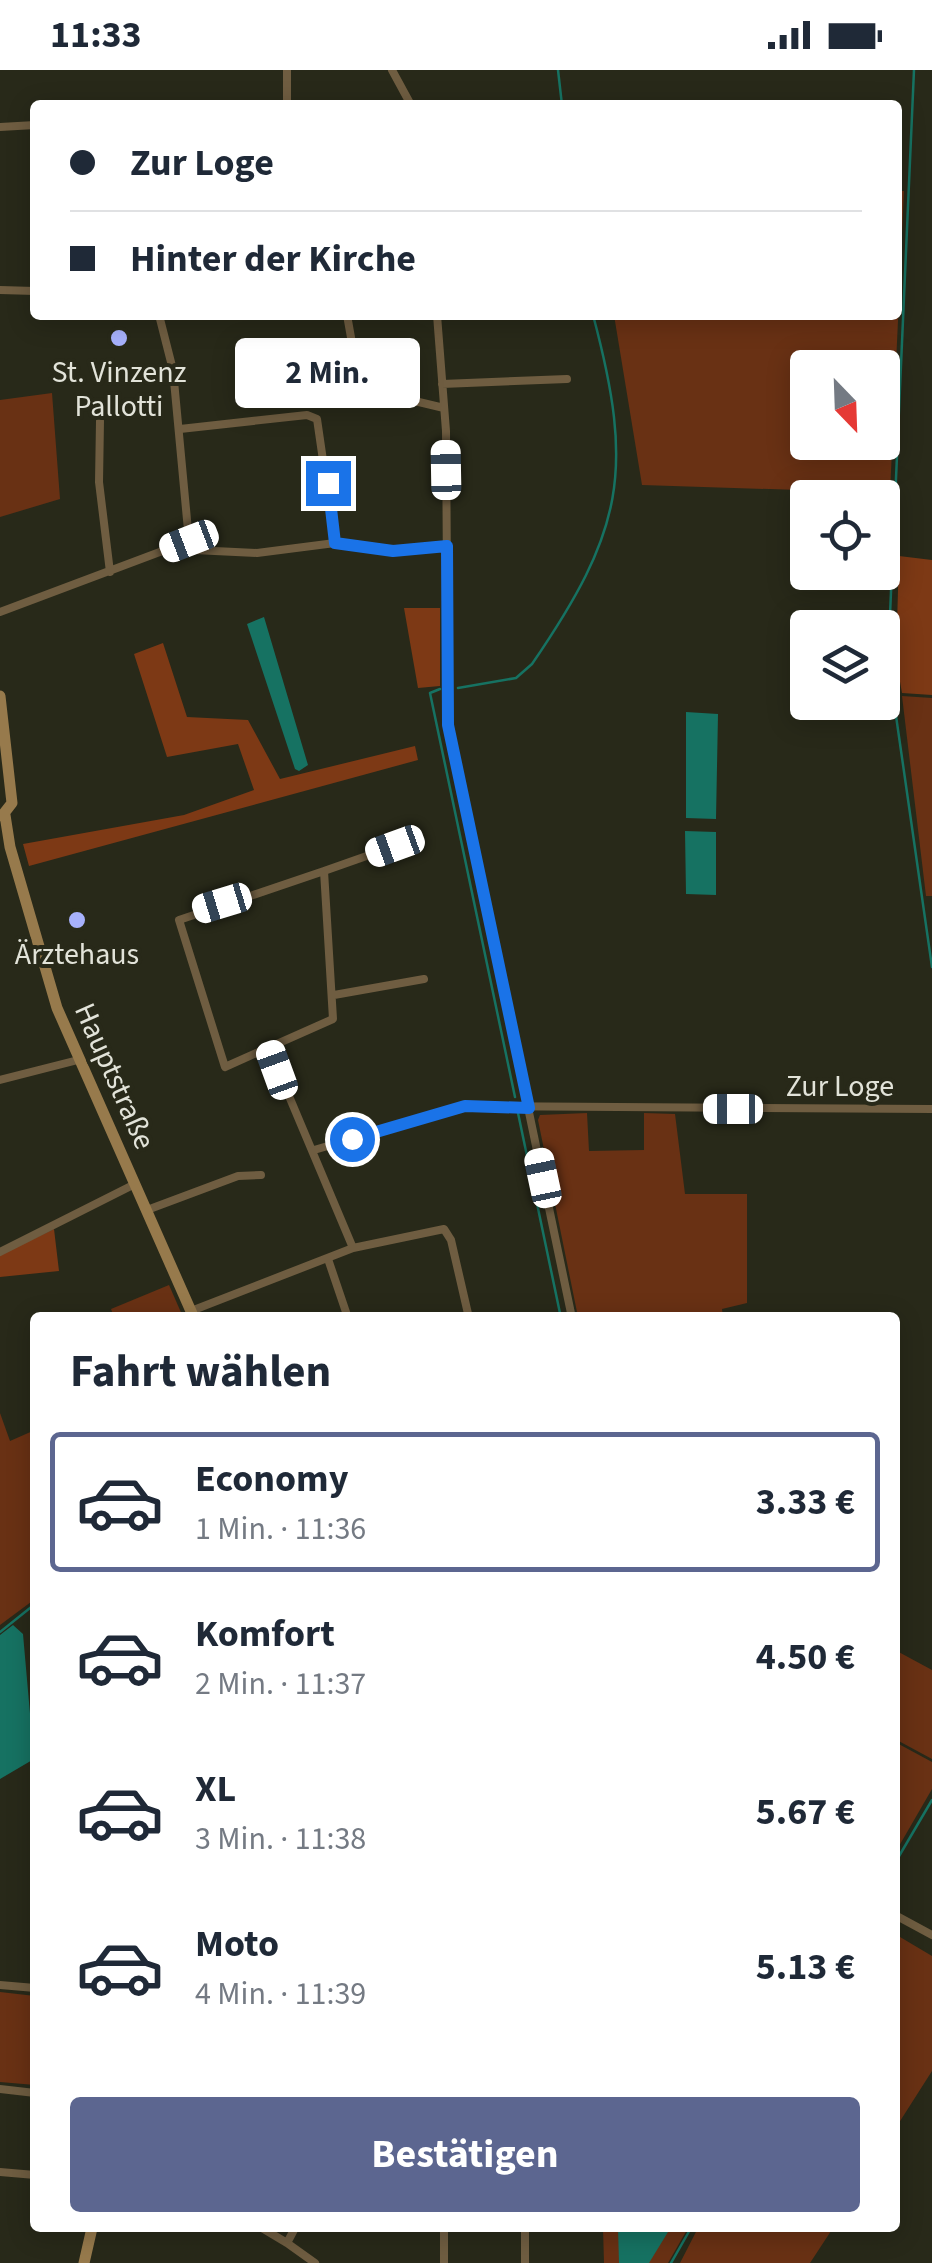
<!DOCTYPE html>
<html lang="de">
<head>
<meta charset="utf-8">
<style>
  :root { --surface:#fff; --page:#f6f6f7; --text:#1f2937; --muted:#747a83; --line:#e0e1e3; --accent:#5c6690 }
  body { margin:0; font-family:"Source Sans 3",sans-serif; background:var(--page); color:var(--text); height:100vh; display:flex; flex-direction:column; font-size:38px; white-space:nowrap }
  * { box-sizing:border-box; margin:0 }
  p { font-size:32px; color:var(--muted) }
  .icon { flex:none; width:55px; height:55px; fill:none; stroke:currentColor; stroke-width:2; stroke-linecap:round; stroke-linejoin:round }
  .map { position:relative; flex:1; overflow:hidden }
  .side { position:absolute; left:30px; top:1242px; width:870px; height:920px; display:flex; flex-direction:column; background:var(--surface); border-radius:10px; box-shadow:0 5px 25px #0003 }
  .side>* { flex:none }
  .guide { position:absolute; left:30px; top:30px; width:872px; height:220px; border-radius:10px; box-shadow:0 5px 25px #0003; display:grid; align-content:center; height:220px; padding:0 40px; background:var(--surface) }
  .needle { width:65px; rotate:157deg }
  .tools { position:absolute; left:790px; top:280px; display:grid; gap:20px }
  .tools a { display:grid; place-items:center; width:110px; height:110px; border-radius:10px; background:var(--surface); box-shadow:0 5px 25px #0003; font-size:50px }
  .end { position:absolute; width:45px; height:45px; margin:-22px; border:12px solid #1a73e8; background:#fff; box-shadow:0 0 0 5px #fff }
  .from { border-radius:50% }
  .bubble { position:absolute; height:70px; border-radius:10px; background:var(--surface); box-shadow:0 5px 25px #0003; font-size:32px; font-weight:700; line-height:70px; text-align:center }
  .car { position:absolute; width:30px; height:60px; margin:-30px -15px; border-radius:12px; box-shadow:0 0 8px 2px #0007; background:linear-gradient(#fff 24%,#345 0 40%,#fff 0 76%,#345 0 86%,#fff 0) }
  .guide b { display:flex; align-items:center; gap:35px; height:95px; font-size:38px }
  .guide b+b { border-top:2px solid var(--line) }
  .guide i { width:25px; height:25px; background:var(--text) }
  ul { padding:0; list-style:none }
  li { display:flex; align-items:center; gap:30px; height:140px; margin:0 20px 15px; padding:0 20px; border:5px solid transparent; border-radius:10px }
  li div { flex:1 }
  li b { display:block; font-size:38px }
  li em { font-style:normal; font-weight:700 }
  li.on { border-color:var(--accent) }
  li>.icon { width:90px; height:90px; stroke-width:1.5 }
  h2 { padding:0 40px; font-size:45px; line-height:120px }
  .cta { display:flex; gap:20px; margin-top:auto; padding:20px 40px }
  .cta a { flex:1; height:115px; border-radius:10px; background:var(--accent); color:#fff; font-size:40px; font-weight:700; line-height:115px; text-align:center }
  .status { display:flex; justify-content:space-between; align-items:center; height:70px; padding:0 50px; background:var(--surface); direction:ltr }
  .status svg { height:28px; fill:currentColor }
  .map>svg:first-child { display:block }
  .green { fill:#693114; fill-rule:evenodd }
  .forest { fill:#7d3915 }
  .water { fill:#167262 }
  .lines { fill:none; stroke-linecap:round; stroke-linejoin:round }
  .stream { stroke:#167262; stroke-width:2.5 }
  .minor { stroke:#6f5d41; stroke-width:8 }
  .secondary { stroke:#977a4c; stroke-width:11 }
  .route { stroke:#1a73e8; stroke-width:12 }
  .poi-dot { fill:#a7b1fc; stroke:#282919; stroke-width:4 }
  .labels { text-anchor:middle; stroke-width:8; stroke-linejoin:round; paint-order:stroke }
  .poi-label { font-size:30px; fill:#e2e3d9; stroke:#282919 }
  .street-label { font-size:30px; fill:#e2e3d9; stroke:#282919 }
</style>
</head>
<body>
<div class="status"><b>11:33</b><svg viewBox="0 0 49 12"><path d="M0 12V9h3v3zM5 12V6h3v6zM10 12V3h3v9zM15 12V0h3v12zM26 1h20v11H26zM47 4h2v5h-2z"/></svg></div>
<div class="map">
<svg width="932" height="2193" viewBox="0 0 932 2193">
  <rect width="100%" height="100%" fill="#282919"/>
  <!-- green -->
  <path class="green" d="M 898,121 L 904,121 L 890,423 L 642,415 L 614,245 L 898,245 ZM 808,298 L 882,298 L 882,372 L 808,372 Z
    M 52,323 L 60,429 L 0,447 L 0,330 Z
    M 902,626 L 932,628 L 932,826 L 926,826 Z
    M 587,1043 L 589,1081 L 644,1080 L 644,1043 L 675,1044 L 685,1124 L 747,1124 L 747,1233 L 722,1239 L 723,1247 L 578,1247 L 538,1050 L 540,1045 Z
    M 169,1215 L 183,1247 L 114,1247 L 111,1239 Z
    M 0,1343 L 10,1371 L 35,1360 L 35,1529 L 0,1555 Z
    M 895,1580 L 932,1600 L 932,1689 L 895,1669 Z
    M 895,1672 L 932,1692 L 932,1719 L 895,1783 Z
    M 895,1864 L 932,1886 L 932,2001 L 895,2059 Z
    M 0,1922 L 35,1926 L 35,2015 L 0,2012 Z
    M 603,2158 L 688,2158 L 668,2193 L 604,2193 Z
    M 698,2158 L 833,2158 L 810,2193 L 680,2193 Z"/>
  <!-- forest -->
  <path class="forest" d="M 899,486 L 932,490 L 932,625 L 902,623 L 896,589 Z
    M 404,538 L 440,538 L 440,616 L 418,618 Z
    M 163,573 L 187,647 L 248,650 L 280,709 L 415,676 L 418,690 L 29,796 L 23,774 L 184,745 L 254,720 L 238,674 L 167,687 L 134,584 Z
    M 54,1159 L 59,1201 L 0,1207 L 0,1185 Z"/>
  <!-- water -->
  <path class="water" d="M 264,547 L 308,695 L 299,701 L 295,699 L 247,554 Z
    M 686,642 L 718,644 L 716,749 L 686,748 Z
    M 685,761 L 716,762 L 716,825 L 686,824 Z
    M 13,1555 L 23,1564 L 34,1689 L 0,1709 L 0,1565 Z
    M 618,2158 L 667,2158 L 668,2162 L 649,2193 L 619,2193 Z"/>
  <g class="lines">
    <!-- stream -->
    <path class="stream" d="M 558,0 L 562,35
      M 914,0 L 888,590 L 932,897
      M 458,618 L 516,608 L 532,594 C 623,461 635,402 593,245
      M 440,619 L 430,623 L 515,1027
      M 518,1043 L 561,1248
      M 0,1562 L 35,1534
      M 895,1793 L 932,1730
      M 671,2193 L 691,2158"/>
    <!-- minor -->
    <path class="minor" d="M 287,0 L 287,35
      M 392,0 L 411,35
      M 0,57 L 35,55
      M 0,220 L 35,221
      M 159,245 L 173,300 L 189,471
      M 347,245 L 360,318 L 444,338
      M 437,245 L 446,361 L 448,655 L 572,1248
      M 442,314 L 567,309
      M 100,351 L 99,412 L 110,502
      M 180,359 L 307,345 L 317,349 L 335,473
      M 0,542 L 189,471 L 194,480 L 257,483 L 335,473 L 393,481 L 447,476
      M 324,801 L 333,949 L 225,997 L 179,850 Z
      M 324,801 L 395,776
      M 334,925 L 424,909
      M 0,1010 L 78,990
      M 314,1080 L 465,1036 L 932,1039
      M 147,1140 L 238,1106 L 261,1105
      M 353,1178 L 444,1159 L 451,1170 L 469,1248
      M 0,1182 L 135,1114
      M 328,1189 L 348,1248
      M 191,1241 L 353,1178 L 270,981
      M 895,1845 L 932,1865
      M 0,1915 L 35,1918
      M 0,2019 L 35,2023
      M 0,2102 L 35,2105
      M 262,2158 L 287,2173 L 295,2158
      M 287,2173 L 315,2193
      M 444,2193 L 444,2158
      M 525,2193 L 525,2158"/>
    <!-- secondary -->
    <path class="secondary" d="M 0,626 L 12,733 L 2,746
      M 5,745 L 10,777 L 57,938 L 194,1248
      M 84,2193 L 92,2158"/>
  </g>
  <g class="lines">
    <!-- route -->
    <path class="route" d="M 328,413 L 335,473 L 393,481 L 447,476 L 448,655 L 529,1038 L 465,1036 L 352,1069"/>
  </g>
  <!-- markers -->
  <g class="poi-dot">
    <circle cx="119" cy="268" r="10"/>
    <circle cx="77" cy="850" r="10"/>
  </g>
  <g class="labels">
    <!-- poi labels -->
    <g class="poi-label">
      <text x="119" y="312">St. Vinzenz<tspan x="119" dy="34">Pallotti</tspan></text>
      <text x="77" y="894">Ärztehaus</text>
    </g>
    <!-- street labels -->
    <g class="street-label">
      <text transform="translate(115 1006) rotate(66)" y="10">Hauptstraße</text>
      <text x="840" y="1026">Zur Loge</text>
    </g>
  </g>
</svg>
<div class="tools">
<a><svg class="needle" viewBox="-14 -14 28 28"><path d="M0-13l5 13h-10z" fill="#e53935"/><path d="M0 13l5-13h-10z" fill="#747a83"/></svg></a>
<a><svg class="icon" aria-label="locate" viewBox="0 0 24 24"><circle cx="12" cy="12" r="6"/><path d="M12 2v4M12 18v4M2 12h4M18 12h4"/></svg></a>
<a><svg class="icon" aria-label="layers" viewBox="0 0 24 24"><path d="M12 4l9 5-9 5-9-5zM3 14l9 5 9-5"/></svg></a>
</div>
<i class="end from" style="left:352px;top:1069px"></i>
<i class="end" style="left:328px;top:413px"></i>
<div class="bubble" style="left:235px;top:268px;width:185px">2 Min.</div>
<i class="car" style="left:446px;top:400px;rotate:359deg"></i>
<i class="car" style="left:189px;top:471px;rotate:249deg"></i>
<i class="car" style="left:395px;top:776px;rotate:250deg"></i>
<i class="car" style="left:222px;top:833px;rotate:253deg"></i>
<i class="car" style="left:277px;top:1000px;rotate:340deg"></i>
<i class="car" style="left:733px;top:1039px;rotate:270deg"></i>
<i class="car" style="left:543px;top:1108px;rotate:348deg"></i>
<div class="guide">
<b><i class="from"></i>Zur Loge</b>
<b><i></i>Hinter der Kirche</b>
</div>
<section class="side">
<h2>Fahrt wählen</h2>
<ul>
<li class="on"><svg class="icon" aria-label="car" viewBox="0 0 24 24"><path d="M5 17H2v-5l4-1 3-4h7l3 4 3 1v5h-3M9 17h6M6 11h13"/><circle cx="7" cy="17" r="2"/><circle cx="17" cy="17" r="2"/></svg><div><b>Economy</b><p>1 Min. · 11:36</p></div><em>3.33 €</em></li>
<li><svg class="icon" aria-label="car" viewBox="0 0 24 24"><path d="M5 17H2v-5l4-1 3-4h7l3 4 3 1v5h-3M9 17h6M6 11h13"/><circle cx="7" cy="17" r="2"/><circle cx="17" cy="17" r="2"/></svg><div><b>Komfort</b><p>2 Min. · 11:37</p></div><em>4.50 €</em></li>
<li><svg class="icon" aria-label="car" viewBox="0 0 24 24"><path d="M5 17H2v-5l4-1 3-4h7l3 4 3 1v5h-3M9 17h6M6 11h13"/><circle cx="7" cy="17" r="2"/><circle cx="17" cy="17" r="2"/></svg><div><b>XL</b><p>3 Min. · 11:38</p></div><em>5.67 €</em></li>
<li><svg class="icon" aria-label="car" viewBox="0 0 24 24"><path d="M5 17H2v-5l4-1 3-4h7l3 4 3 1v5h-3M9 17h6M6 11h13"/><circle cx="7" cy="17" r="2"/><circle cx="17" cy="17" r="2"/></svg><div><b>Moto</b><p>4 Min. · 11:39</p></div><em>5.13 €</em></li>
</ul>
<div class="cta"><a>Bestätigen</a></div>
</section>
</div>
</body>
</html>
